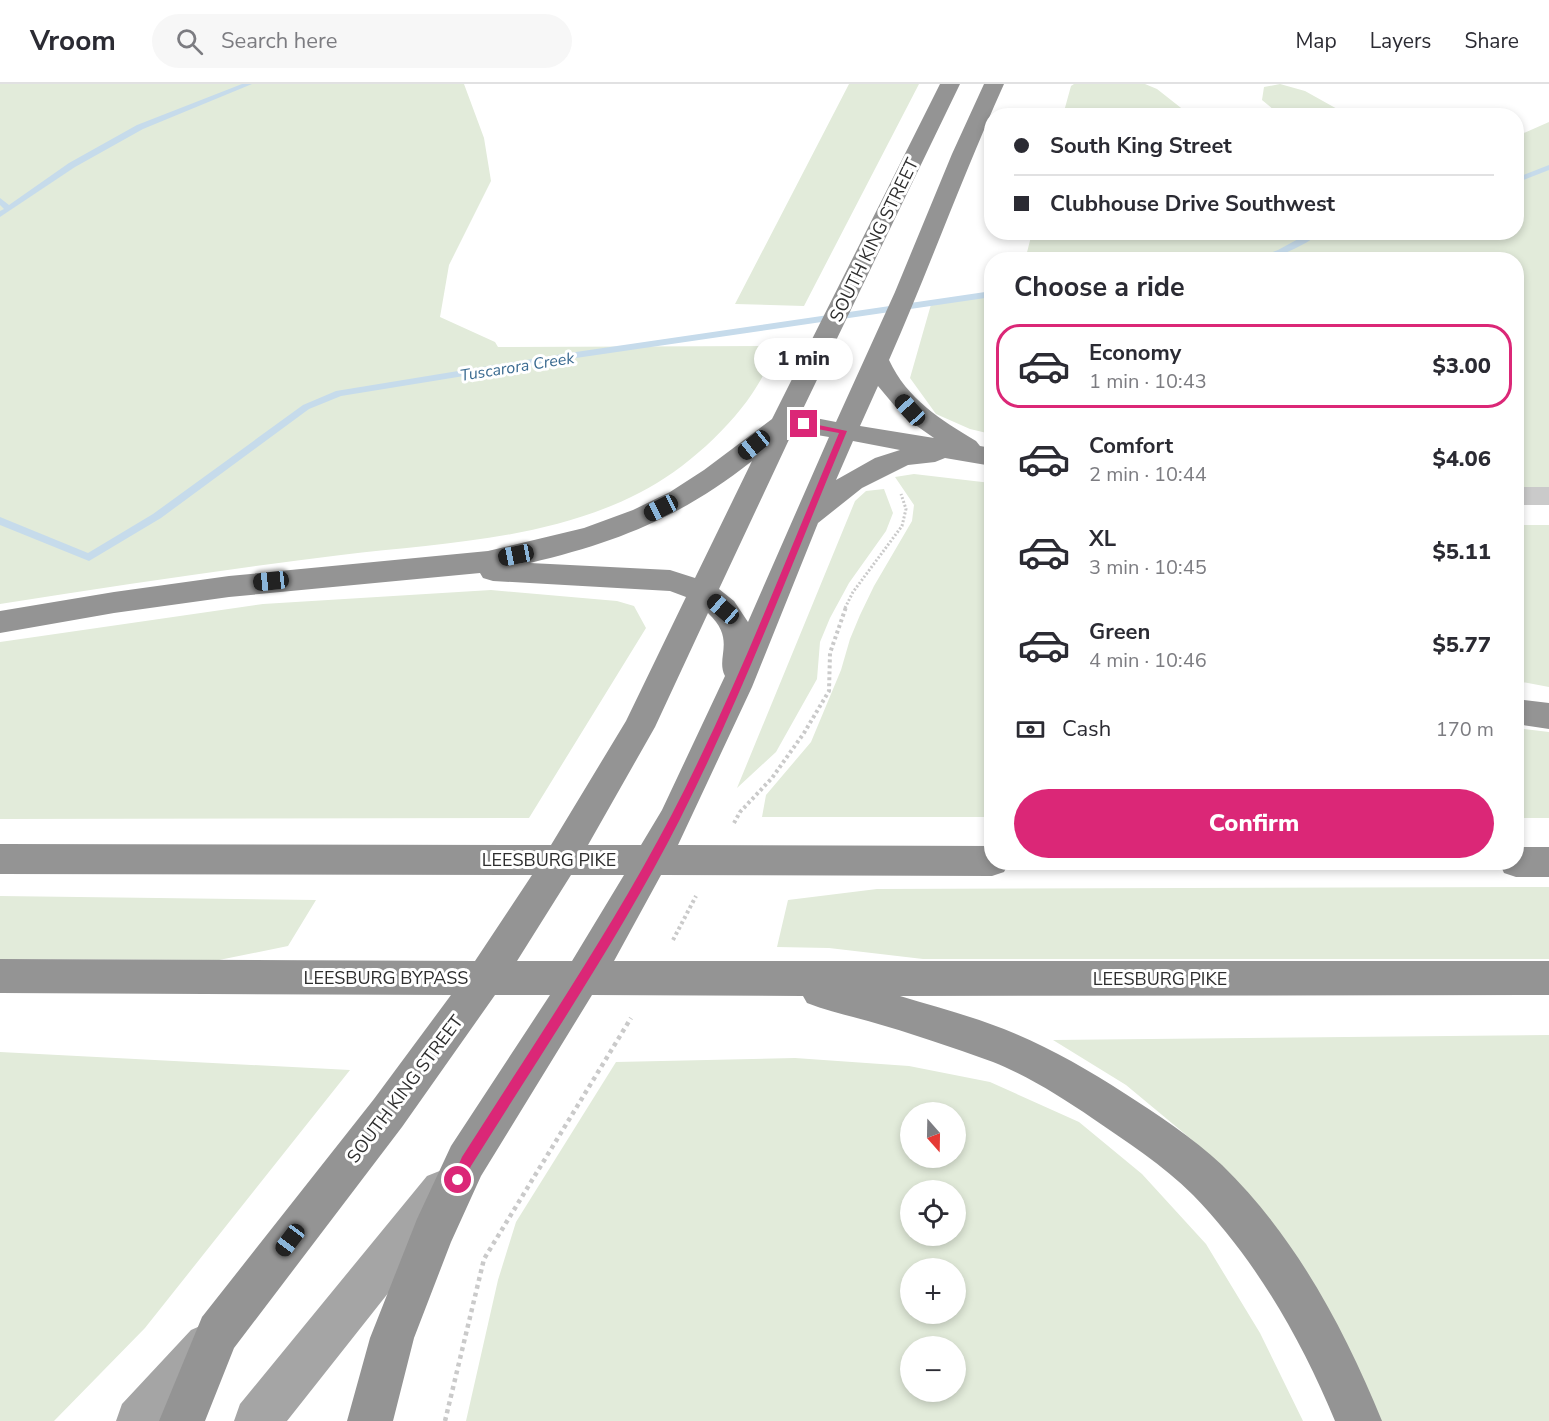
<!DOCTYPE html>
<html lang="en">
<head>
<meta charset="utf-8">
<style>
  :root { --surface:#fff; --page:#f7f7f7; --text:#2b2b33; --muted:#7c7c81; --line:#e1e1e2; --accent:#db2777 }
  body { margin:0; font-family:"Nunito Sans",sans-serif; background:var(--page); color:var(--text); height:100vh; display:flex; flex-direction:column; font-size:22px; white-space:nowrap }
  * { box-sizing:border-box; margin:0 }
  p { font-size:20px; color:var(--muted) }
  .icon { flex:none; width:33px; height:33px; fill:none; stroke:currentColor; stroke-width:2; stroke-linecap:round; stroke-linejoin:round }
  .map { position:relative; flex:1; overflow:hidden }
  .details { position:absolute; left:984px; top:168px; width:540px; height:618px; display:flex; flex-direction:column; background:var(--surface); border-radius:24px; box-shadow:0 3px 9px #0003 }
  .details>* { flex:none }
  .hud { position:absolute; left:984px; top:24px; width:540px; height:132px; border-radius:24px; box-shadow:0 3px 9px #0003; display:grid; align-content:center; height:132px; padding:0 30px; background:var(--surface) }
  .needle { width:39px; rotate:160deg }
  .fabs { position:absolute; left:900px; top:1018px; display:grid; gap:12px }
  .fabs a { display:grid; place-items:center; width:66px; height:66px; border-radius:50%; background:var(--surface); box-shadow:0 3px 9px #0003; font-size:30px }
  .end { position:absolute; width:27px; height:27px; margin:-14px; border:8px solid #db2777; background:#fff; box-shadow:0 0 0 3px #fff }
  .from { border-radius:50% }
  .bubble { position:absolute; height:42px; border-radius:21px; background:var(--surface); box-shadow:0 3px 9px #0003; font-size:20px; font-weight:800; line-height:42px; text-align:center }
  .car { position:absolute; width:18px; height:36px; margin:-18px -9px; border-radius:8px; box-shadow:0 0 4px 2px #0007; background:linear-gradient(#222 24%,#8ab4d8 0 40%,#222 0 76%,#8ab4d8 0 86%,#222 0) }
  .hud b { display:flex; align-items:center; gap:21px; height:57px; font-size:22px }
  .hud b+b { border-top:2px solid var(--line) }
  .hud i { width:15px; height:15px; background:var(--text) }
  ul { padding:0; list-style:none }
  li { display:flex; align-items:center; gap:18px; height:84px; margin:0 12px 9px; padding:0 18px; border:3px solid transparent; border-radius:24px }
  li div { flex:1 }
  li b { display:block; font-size:22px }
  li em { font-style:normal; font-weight:800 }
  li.active { border-color:var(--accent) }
  li>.icon { width:54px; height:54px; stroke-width:1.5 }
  h2 { padding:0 30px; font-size:27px; line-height:72px }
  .pay { display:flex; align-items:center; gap:15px; height:66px; padding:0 30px; font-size:22px }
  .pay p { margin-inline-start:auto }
  .primary-button { display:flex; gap:12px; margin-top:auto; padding:12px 30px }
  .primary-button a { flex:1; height:69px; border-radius:36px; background:var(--accent); color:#fff; font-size:24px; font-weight:800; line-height:69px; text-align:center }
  header { display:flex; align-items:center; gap:36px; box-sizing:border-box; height:84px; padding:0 30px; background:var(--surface); border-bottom:2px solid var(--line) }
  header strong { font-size:28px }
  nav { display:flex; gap:33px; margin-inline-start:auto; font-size:21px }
  .search { width:420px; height:54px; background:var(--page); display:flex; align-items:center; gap:15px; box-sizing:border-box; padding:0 21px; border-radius:33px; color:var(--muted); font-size:22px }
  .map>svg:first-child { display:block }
  .green { fill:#e2ebda; fill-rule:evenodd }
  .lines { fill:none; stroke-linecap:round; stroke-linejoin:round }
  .stream { fill:#c6dbeb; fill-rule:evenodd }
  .path-far2 { stroke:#cacaca; stroke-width:3; stroke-dasharray:2 2; stroke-linecap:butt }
  .path-far1 { stroke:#cacaca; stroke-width:4; stroke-dasharray:3 3; stroke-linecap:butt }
  .path { stroke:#cacaca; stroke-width:4.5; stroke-dasharray:4 4; stroke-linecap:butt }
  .street { fill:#cacaca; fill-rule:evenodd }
  .primary { fill:#a5a5a5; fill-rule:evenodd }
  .highway { fill:#949494; fill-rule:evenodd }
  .route { fill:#db2777 }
  .labels { text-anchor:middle; stroke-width:6; stroke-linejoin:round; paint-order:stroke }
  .far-water-label { font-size:16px; font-style:italic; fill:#3a6a90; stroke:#fff }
  .street-label { font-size:18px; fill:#2d2d2d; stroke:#fff }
</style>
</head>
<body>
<header>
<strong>Vroom</strong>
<div class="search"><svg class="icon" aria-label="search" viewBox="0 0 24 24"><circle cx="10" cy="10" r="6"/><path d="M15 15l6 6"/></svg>Search here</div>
<nav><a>Map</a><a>Layers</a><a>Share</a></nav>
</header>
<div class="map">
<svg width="1549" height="1337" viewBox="0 0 1549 1337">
  <rect width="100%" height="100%" fill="#fff"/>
  <!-- green -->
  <path class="green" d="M 0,0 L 464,0 L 484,54 L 491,97 L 449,181 L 440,233 L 495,258 L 498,263 L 779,262 C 771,275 765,289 757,302 C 733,342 683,387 641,408 C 549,456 442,459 341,471 C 227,485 114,502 0,520 Z
    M 849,0 L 919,0 L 804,222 L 735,220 Z
    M 1074,0 L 1145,0 L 1157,5 L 1190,31 L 1063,31 L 1071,2 Z
    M 1280,0 L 1305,7 L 1348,31 L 1280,31 L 1262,16 L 1264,3 Z
    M 1549,38 L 1549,413 L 1517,413 L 1516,176 L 1025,176 L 1032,149 L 1516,148 L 1517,52 Z
    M 991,210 L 992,210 L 991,350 L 970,345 L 936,330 L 910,294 L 932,217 Z
    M 914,390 L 991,399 L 991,733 L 762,733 L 766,711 L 811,658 L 841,586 L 850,555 L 860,531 L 874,502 L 912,437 L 914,421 L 895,393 Z
    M 884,405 L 893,429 L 886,447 L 849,499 L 830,534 L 820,558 L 817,595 L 776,668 L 737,704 L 855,417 L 866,407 Z
    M 1517,441 L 1549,441 L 1549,603 L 1517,597 Z
    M 491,506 L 617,517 L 634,522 L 646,544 L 529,734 L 0,735 L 0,558 L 263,520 Z
    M 1516,644 L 1549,648 L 1549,734 L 1517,734 Z
    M 1549,803 L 1549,875 L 923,875 L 829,864 L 777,863 L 788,816 L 877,805 Z
    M 0,812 L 316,816 L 288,862 L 219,876 L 0,875 Z
    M 1549,951 L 1549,1337 L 1375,1337 L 1197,1060 L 1126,1001 L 1053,956 Z
    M 0,968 L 350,986 L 145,1244 L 54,1337 L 0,1337 Z
    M 795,974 L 909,982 L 990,998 L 1079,1038 L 1142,1090 L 1206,1160 L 1260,1249 L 1303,1337 L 466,1337 L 498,1196 L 516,1138 L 616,978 ZM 910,1029 L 956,1029 L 956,1074 L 910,1074 ZM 910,1107 L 956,1107 L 956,1152 L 910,1152 ZM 910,1185 L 956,1185 L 956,1230 L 910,1230 ZM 910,1263 L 956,1263 L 956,1308 L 910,1308 Z"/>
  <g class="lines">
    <!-- stream -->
    <path class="stream" d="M 242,0 L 252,0 L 143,45 L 75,83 L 0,133 L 0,127 L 4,125 L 0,121 L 0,114 L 9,121 L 69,79 L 137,41 Z
      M 1549,81 L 1549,86 L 1516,99 L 1516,94 Z
      M 1311,148 L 1322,148 C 1302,163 1276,176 1251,176 L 1278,166 Z
      M 992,207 L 992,213 L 569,275 L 341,312 L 309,325 L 161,434 L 89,477 L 0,441 L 0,433 L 88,469 L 153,430 L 303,321 L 336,307 L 569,269 Z"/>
    <!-- path-far2 -->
    <path class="path-far2" d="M 845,524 L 853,508 L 902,442 L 906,425 L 901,410"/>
    <!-- path-far1 -->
    <path class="path-far1" d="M 734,739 L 740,728 L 772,694 L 804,649 L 829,607 L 830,569 L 846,523
      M 673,856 L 696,812"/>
    <!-- path -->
    <path class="path" d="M 445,1337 L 484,1175 L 631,934"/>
    <!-- street -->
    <path class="street" d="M 1516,403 L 1549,403 L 1549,421 L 1516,421 Z"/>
    <!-- primary -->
    <path class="primary" d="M 442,1086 L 457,1092 L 463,1107 L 457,1122 L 287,1337 L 234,1337 L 240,1320 L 427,1092 Z
      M 207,1239 L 223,1246 L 230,1262 L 223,1278 L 170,1337 L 116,1337 L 122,1320 L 191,1246 Z"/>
    <!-- highway -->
    <path class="highway" d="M 940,0 L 960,0 L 800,331 L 836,338 L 895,208 L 952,70 L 984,0 L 1004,0 C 963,91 929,185 889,276 C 907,315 941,336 976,357 L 980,362 L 992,364 L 992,382 L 945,374 L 935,378 L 908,381 L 862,404 L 818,439 L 752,603 L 678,761 L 992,762 L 992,778 L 1009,778 L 1004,788 L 992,792 L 661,791 L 614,877 L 1549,877 L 1549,911 L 900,912 C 939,924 979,934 1016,950 C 1054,966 1090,987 1124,1009 C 1158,1031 1192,1053 1222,1081 C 1295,1152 1344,1244 1382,1337 L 1335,1337 C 1301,1255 1256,1176 1193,1111 C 1163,1081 1127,1058 1092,1034 C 1063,1014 1026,991 993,978 C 952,963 910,949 868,937 C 847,931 827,927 807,919 L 803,912 L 592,911 L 481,1092 L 451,1158 L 414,1254 L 393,1337 L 347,1337 L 370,1254 L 417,1135 L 451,1062 L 550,911 L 495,911 L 402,1043 L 234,1264 L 205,1337 L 159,1337 L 202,1233 L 374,1015 L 451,911 L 0,909 L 0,875 L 475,877 L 532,791 L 0,790 L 0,760 L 551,761 L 626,637 L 686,513 L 670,507 L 493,497 L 483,494 L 480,489 L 229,513 L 114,529 L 0,549 L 0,527 L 114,508 L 229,492 L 488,467 L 584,444 L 633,426 L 670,408 L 704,386 L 772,335 ZM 878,302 L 904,333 L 934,354 L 860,342 ZM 793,347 L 829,353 L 748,538 L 734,517 L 719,505 ZM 853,357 L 900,366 L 875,374 L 836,396 ZM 752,377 L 695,494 L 670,486 L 530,479 C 618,458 681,433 752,377 ZM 708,529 C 737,556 715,573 725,592 L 662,726 L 641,761 L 588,761 L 655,643 ZM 571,791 L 624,791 L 572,877 L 517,877 Z
      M 1516,615 L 1549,619 L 1549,645 L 1516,640 Z
      M 1516,763 L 1549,763 L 1549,793 L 1516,793 L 1504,789 L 1499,778 L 1516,778 Z"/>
  </g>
  <!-- route -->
  <path class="route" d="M 804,338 L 847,347 C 793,477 743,610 680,735 C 619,855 542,968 471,1082 L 462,1100 L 458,1102 L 453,1100 L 452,1096 L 462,1073 C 533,961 609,850 671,732 C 735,609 785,477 839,349 L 801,342 L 800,340 Z"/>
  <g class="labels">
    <!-- far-water labels -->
    <g class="far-water-label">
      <text transform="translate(517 282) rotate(-9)" y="6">Tuscarora Creek</text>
    </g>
    <!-- street labels -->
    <g class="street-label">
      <text transform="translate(874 156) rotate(-64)" y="6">SOUTH KING STREET</text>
      <text x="549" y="782">LEESBURG PIKE</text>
      <text x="386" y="900">LEESBURG BYPASS</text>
      <text x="1160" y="901">LEESBURG PIKE</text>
      <text transform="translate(405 1005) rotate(-53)" y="6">SOUTH KING STREET</text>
    </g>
  </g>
</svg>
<div class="fabs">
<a><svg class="needle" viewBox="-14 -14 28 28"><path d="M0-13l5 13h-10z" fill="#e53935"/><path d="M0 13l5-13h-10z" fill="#7c7c81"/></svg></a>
<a><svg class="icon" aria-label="locate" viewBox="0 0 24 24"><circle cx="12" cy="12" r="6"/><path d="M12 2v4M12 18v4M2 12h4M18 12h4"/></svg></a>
<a>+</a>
<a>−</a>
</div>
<i class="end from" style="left:458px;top:1096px"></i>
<i class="end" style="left:804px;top:340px"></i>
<div class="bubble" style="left:754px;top:254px;width:99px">1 min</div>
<i class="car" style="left:910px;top:326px;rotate:318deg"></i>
<i class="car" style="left:754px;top:361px;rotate:231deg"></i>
<i class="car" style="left:661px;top:424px;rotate:243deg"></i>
<i class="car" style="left:516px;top:471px;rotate:259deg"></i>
<i class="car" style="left:271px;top:497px;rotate:264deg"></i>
<i class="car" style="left:723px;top:525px;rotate:311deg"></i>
<i class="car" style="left:290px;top:1156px;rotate:217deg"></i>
<div class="hud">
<b><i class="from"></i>South King Street</b>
<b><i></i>Clubhouse Drive Southwest</b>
</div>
<section class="details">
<h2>Choose a ride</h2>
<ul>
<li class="active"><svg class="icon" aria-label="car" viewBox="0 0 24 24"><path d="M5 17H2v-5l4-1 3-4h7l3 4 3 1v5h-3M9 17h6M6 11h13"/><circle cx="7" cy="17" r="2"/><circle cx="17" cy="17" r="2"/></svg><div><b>Economy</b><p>1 min · 10:43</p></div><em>$3.00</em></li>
<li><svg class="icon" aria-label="car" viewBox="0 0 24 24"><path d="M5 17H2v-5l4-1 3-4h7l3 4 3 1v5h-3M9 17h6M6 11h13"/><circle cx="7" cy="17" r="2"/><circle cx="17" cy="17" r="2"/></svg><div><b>Comfort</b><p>2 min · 10:44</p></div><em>$4.06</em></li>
<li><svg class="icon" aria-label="car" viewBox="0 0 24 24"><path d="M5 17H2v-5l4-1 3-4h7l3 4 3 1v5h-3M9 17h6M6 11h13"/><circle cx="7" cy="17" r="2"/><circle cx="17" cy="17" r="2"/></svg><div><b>XL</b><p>3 min · 10:45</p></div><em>$5.11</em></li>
<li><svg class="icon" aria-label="car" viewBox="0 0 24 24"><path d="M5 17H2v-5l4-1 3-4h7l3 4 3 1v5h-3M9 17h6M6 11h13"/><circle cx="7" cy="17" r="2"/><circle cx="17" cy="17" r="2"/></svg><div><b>Green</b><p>4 min · 10:46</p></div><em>$5.77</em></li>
</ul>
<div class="pay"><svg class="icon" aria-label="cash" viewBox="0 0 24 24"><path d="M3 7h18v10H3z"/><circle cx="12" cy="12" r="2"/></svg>Cash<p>170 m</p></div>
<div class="primary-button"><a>Confirm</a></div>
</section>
</div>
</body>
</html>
